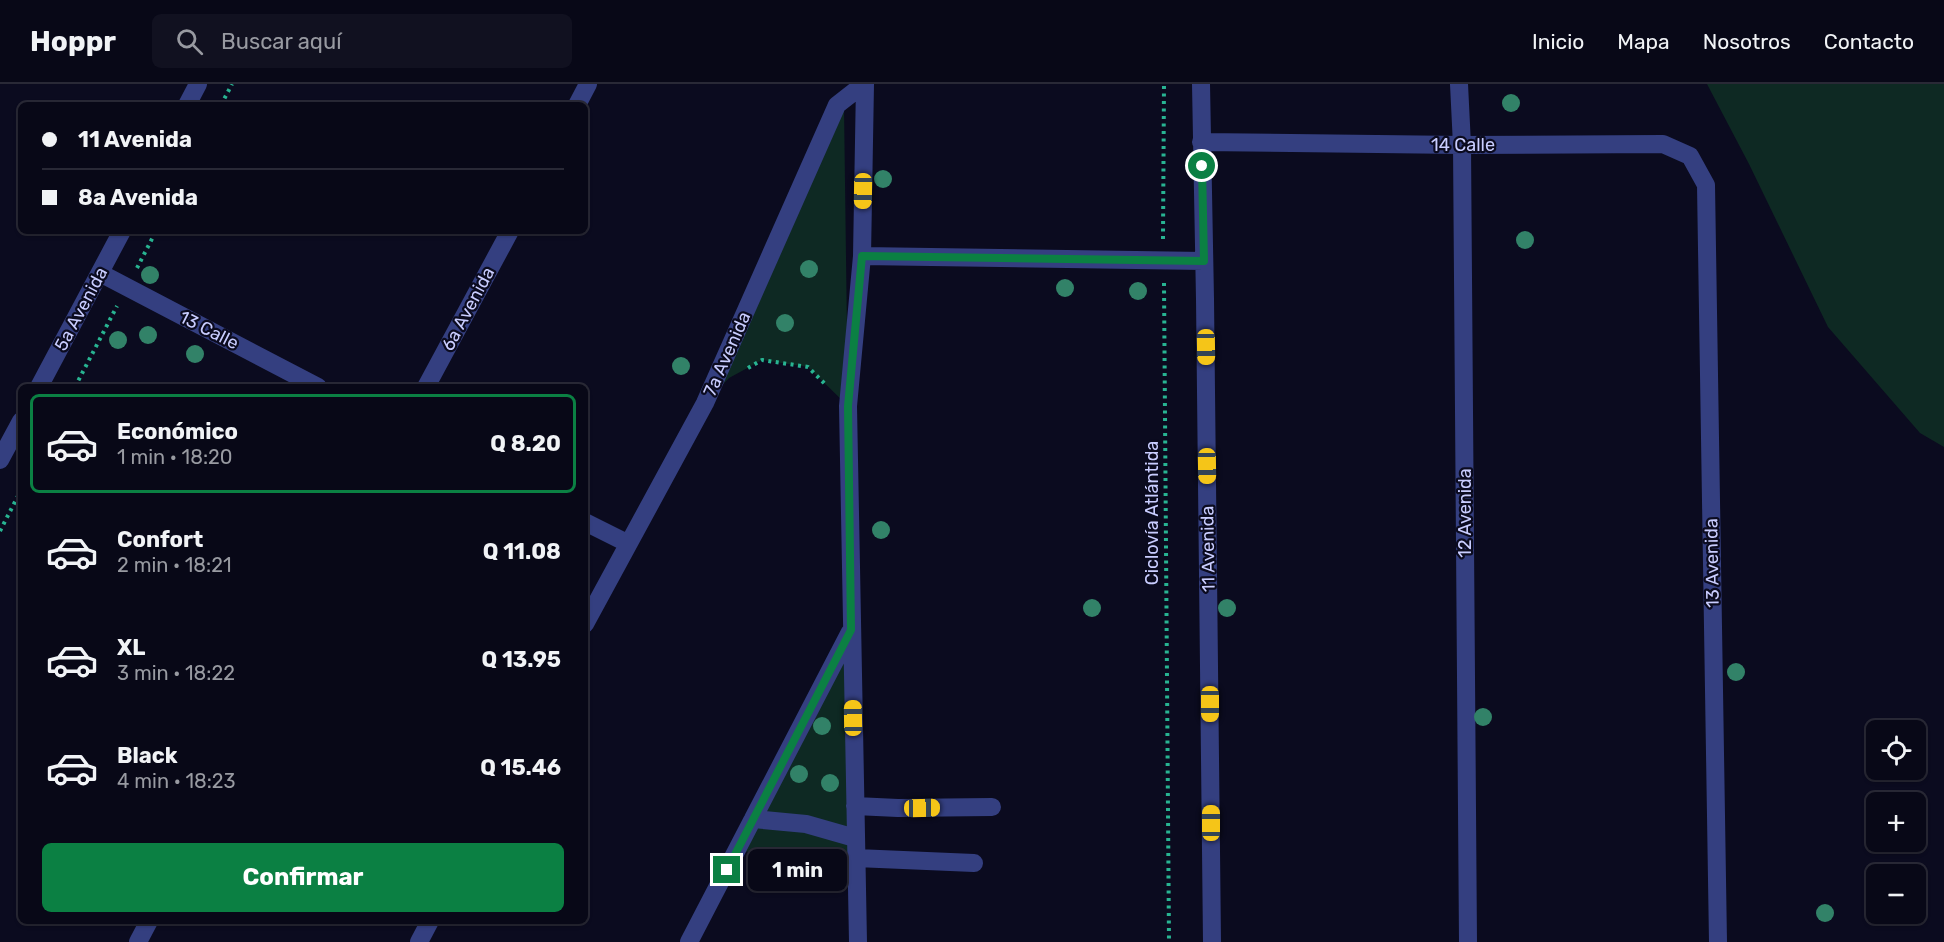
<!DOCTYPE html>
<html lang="es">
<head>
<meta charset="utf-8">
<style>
  :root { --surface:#080817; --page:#111120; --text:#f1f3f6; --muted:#989aa1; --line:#292936; --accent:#0b8043 }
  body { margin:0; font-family:Rubik,sans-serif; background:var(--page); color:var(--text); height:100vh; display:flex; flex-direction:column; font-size:22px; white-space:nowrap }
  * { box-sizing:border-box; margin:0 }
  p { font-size:20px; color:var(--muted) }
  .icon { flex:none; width:33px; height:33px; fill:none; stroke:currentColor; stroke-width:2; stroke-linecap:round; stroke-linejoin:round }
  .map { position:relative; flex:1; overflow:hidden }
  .details { position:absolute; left:18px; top:300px; width:570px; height:540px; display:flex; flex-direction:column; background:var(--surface); border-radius:9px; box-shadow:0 2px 4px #0004,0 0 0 2px var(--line) }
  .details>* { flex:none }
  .banner { position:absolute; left:18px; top:18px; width:570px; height:132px; border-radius:9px; box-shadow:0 2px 4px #0004,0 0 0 2px var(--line); display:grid; align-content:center; height:132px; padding:0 24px; background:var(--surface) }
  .controls { position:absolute; left:1866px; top:636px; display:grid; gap:12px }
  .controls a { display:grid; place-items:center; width:60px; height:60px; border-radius:9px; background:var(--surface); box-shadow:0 2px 4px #0004,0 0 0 2px var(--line); font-size:30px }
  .end { position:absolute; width:27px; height:27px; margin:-14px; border:8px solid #0b8043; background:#fff; box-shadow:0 0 0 3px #fff }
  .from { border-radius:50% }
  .bubble { position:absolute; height:42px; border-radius:9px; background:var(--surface); box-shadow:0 2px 4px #0004,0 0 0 2px var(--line); font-size:20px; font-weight:700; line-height:42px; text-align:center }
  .car { position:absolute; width:18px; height:36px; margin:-18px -9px; border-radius:8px; box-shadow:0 0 4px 2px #0007; background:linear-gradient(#f5c518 24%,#345 0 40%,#f5c518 0 76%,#345 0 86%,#f5c518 0) }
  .banner b { display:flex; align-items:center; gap:21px; height:57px; font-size:22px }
  .banner b+b { border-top:2px solid var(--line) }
  .banner i { width:15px; height:15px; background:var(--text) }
  ul { padding:10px 0 0; list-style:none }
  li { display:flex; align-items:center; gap:18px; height:99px; margin:0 12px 9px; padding:0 12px; border:3px solid transparent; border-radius:9px }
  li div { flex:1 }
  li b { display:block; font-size:22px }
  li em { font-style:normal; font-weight:700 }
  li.active { border-color:var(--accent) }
  li>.icon { width:54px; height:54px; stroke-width:1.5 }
  .cta { display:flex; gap:12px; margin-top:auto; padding:12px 24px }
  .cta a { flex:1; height:69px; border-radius:9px; background:var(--accent); color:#fff; font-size:24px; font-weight:700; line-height:69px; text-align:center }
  header { display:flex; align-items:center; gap:36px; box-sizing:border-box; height:84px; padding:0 30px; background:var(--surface); border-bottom:2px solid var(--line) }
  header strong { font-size:28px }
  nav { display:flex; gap:33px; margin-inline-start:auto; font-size:21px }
  .search { width:420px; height:54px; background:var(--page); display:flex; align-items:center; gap:15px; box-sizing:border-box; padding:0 21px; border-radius:9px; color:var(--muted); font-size:22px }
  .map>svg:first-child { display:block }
  .green { fill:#0e2923 }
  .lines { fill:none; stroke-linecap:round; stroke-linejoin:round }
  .path { stroke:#28b492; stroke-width:4; stroke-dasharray:3 4.5; stroke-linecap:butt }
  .minor { stroke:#343f80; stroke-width:18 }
  .tree { fill:#328268 }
  .route { stroke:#0b8043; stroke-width:8 }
  .labels { text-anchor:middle; stroke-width:4.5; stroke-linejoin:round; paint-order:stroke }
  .street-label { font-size:18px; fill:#c9cdff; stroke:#0b0b1f }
</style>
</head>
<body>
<header>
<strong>Hoppr</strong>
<div class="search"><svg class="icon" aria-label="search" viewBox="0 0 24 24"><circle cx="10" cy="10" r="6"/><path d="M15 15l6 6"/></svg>Buscar aquí</div>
<nav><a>Inicio</a><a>Mapa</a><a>Nosotros</a><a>Contacto</a></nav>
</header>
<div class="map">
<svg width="1944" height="858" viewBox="0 0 1944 858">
  <rect width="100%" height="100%" fill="#0b0b1f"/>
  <!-- green -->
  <path class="green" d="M 1707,0 L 1944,0 L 1944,363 L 1920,349 L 1828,243 L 1749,80 Z
    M 844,23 L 848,322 L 808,283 L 762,276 L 729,294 L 705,319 Z
    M 851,546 L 856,790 L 800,767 L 736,768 Z"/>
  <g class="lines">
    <!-- path -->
    <path class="path" d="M 221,21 L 232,0
      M 1163,155 L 1164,0
      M 137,184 L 156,147
      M 1164,199 L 1169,858
      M 748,284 L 762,276 L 808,283 L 826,301
      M 75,303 L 117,222
      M 0,447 L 21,406"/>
    <!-- minor -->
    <path class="minor" d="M 1201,0 L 1205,215 L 1212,858
      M 1459,0 L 1462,61 L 1468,858
      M 187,21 L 198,0
      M 577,21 L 588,0
      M 1201,58 L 1462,61 L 1663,60 L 1690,72 L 1706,101 L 1718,858
      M 862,172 L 1204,177
      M 100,189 L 318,303
      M 39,303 L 122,147
      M 426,303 L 510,147
      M 0,376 L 21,337
      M 585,438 L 627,459
      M 585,540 L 705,319 L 837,21 L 864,0
      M 855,722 L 898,724 L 992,723
      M 753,735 L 806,740 L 855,754
      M 856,774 L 974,779
      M 138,858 L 149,837
      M 419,858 L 430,837
      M 689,858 L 850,548
      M 858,858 L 848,322 L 862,172 L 865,0"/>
  </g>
  <!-- trees -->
  <g class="tree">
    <circle cx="1511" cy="19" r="9"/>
    <circle cx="883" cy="95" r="9"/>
    <circle cx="1525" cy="156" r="9"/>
    <circle cx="809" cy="185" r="9"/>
    <circle cx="150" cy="191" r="9"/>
    <circle cx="1065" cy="204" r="9"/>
    <circle cx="1138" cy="207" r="9"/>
    <circle cx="785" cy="239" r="9"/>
    <circle cx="148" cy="251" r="9"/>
    <circle cx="118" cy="256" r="9"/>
    <circle cx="195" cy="270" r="9"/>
    <circle cx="681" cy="282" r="9"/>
    <circle cx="881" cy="446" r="9"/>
    <circle cx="1092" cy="524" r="9"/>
    <circle cx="1227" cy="524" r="9"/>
    <circle cx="1736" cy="588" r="9"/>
    <circle cx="1483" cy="633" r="9"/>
    <circle cx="822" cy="642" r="9"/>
    <circle cx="799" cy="690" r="9"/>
    <circle cx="830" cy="699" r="9"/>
    <circle cx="1825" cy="829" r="9"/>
  </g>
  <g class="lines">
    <!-- route -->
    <path class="route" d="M 727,786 L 851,546 L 848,322 L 862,172 L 1204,177 L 1202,82"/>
  </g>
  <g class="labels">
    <!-- street labels -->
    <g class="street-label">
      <text x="1463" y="67">14 Calle</text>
      <text transform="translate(81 225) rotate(-62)" y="6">5a Avenida</text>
      <text transform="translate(468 225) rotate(-62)" y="6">6a Avenida</text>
      <text transform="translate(209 246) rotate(27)" y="6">13 Calle</text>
      <text transform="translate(727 270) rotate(-66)" y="6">7a Avenida</text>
      <text transform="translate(1152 429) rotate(-90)" y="6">Ciclovía Atlántida</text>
      <text transform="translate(1465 429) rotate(-90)" y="6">12 Avenida</text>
      <text transform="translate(1208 465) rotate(-91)" y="6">11 Avenida</text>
      <text transform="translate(1712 479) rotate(-91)" y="6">13 Avenida</text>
    </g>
  </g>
</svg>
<div class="controls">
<a><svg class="icon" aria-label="locate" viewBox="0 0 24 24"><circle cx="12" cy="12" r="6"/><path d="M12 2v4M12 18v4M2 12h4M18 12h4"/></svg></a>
<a>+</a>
<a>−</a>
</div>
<i class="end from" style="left:1202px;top:82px"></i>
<i class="end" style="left:727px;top:786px"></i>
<div class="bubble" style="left:748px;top:765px;width:99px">1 min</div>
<i class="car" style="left:863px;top:107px;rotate:181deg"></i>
<i class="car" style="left:1206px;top:263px;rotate:179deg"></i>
<i class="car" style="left:1207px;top:382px;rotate:179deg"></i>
<i class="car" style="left:1210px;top:620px;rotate:180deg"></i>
<i class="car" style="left:853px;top:634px;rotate:359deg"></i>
<i class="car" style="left:922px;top:724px;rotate:89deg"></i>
<i class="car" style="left:1211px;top:739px;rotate:0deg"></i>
<div class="banner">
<b><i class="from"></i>11 Avenida</b>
<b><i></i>8a Avenida</b>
</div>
<section class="details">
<ul>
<li class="active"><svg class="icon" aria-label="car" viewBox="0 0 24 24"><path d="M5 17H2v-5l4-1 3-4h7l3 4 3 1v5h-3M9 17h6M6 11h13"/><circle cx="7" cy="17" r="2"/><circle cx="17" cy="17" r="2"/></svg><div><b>Económico</b><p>1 min · 18:20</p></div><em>Q 8.20</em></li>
<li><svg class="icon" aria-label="car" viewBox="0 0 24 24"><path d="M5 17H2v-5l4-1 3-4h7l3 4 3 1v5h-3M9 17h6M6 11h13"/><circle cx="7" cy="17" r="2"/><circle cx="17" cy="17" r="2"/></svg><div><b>Confort</b><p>2 min · 18:21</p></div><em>Q 11.08</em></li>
<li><svg class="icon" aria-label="car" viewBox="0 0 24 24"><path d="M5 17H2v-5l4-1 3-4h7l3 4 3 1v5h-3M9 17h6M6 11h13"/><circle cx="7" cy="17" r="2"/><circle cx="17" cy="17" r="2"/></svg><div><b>XL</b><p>3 min · 18:22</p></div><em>Q 13.95</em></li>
<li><svg class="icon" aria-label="car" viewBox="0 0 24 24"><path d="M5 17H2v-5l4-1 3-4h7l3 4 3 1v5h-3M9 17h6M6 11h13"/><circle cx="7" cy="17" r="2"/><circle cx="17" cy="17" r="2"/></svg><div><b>Black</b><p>4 min · 18:23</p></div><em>Q 15.46</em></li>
</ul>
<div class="cta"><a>Confirmar</a></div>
</section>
</div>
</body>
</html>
